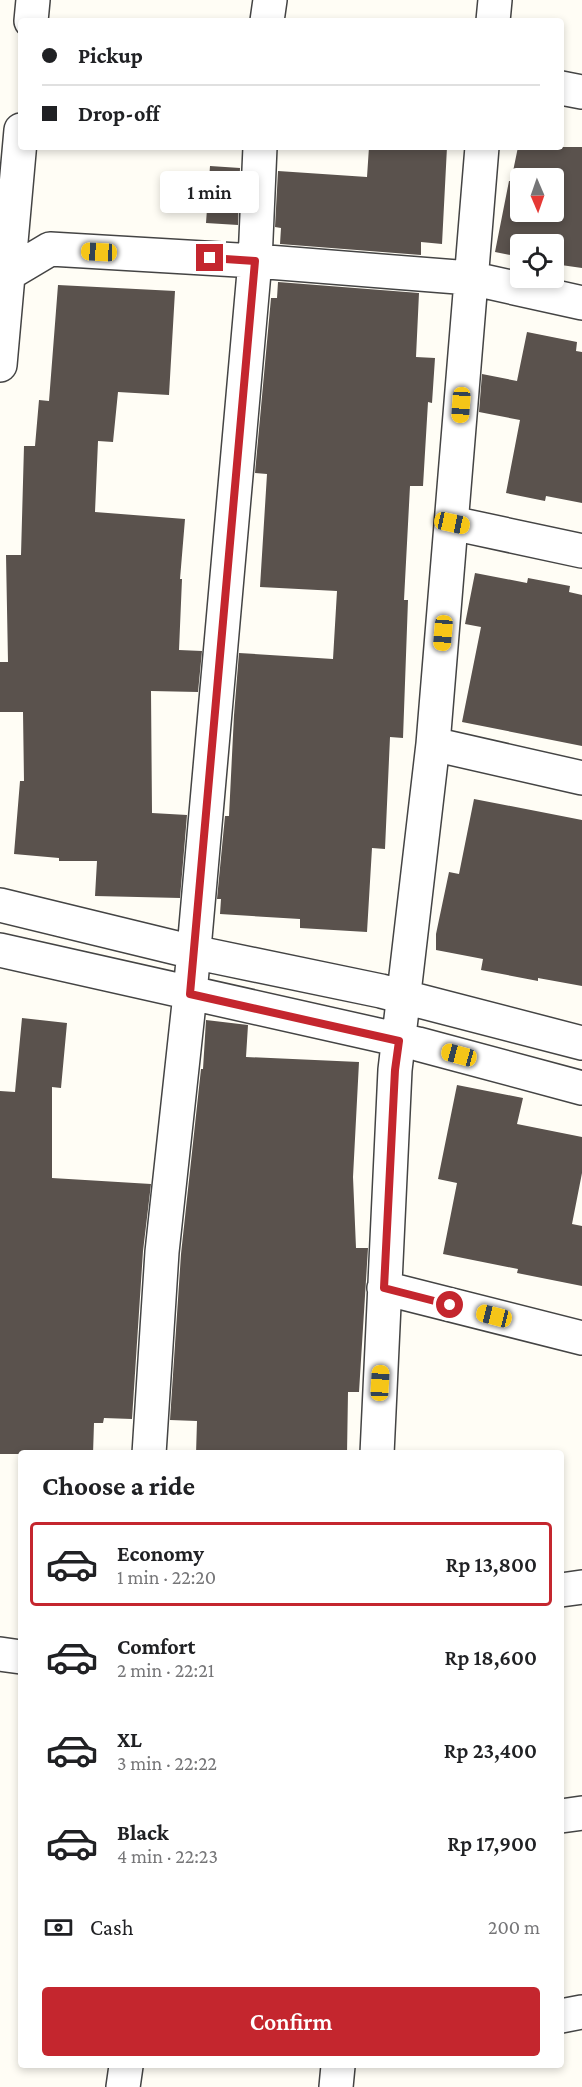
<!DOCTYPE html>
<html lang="en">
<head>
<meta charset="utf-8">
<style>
  :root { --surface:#fff; --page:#f2f2f2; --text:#202124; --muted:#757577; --line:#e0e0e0; --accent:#c4262e }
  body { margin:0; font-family:"Crimson Pro",serif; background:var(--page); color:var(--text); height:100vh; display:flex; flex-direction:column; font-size:22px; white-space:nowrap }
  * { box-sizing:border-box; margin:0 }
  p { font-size:20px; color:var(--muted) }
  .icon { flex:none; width:33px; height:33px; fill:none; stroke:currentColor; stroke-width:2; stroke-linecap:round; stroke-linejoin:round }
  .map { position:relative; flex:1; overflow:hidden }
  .sheet { position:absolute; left:18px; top:1450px; width:546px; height:618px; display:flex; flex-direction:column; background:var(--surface); border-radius:6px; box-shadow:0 3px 9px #0003 }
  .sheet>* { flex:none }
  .top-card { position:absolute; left:18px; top:18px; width:546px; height:132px; border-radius:6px; box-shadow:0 3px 9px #0003; display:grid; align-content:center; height:132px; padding:0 24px; background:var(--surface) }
  .needle { width:39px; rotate:178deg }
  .controls { position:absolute; left:510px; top:168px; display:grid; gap:12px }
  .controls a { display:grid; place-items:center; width:54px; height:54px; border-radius:6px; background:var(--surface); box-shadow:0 3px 9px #0003; font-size:30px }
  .end { position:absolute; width:27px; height:27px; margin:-14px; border:8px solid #c4262e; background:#fff; box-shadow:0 0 0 3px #fff }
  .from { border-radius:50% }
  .bubble { position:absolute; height:42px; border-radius:6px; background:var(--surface); box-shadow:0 3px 9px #0003; font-size:20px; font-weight:600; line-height:42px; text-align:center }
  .car { position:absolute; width:18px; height:36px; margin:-18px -9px; border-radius:8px; box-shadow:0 0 4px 2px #0007; background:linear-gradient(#f5c518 24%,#345 0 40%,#f5c518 0 76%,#345 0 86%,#f5c518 0) }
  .top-card b { display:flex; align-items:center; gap:21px; height:57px; font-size:22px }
  .top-card b+b { border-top:2px solid var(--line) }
  .top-card i { width:15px; height:15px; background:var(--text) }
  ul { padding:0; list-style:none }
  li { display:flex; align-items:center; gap:18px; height:84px; margin:0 12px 9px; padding:0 12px; border:3px solid transparent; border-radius:6px }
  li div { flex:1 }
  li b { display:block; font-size:22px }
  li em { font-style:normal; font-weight:600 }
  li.selected { border-color:var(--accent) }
  li>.icon { width:54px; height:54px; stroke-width:1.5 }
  h2 { padding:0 24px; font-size:27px; line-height:72px }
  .pay { display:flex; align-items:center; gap:15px; height:66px; padding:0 24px; font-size:22px }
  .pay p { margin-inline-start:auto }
  .cta { display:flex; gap:12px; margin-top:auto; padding:12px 24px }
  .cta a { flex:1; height:69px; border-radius:6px; background:var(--accent); color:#fff; font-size:24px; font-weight:600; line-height:69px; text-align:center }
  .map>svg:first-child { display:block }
  .building { fill:#5a524d; fill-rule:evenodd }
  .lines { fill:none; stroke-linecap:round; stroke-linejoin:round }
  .street-casing { stroke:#444; stroke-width:36 }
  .street { stroke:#fff; stroke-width:33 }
  .route { stroke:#c4262e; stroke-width:8 }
</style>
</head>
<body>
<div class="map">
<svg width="582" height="2087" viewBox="0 0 582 2087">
  <rect width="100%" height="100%" fill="#fffdf5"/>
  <!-- building -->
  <path class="building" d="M 369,147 L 447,147 L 442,244 L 421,242 L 421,255 L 280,244 L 281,228 L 275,227 L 278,171 L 367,177 Z
    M 518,147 L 582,147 L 582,268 L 554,264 L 554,244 L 520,244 L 520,257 L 495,252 L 509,181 L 511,181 ZM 520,178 L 554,178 L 554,212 L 520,212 Z
    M 210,166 L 240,168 L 238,225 L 206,223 Z
    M 278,282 L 419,293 L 416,357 L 435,358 L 432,403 L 428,402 L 423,486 L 410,486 L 404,600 L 408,600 L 403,738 L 390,737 L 385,849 L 372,848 L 367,932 L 300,928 L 300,919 L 220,914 L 221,899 L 217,899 L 225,816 L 229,816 L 234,715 L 239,653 L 333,659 L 337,591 L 260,587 L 267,474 L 255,473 L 271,298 L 277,298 Z
    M 58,285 L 175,291 L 169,395 L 118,392 L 113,442 L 98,441 L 95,512 L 185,519 L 180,579 L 182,579 L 179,650 L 202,651 L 198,692 L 151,691 L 152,813 L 187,815 L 180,898 L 95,896 L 97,861 L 59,861 L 59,858 L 14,854 L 20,781 L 24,781 L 23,712 L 0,712 L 0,662 L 8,662 L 6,555 L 21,555 L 24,446 L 35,446 L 39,400 L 49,401 Z
    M 527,332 L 577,342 L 576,351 L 582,352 L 582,503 L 546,496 L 545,501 L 506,493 L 520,420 L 479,412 L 482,374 L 517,381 Z
    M 475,573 L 527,583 L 528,578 L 570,586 L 569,592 L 582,595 L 582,746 L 462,722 L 481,627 L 465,624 Z
    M 474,799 L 582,820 L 582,986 L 538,978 L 538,981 L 481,970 L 483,959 L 436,950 L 436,934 L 449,872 L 459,874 Z
    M 22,1018 L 67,1023 L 61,1088 L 52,1087 L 52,1178 L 151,1184 L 143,1251 L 132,1419 L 104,1418 L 103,1423 L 94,1423 L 93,1454 L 0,1454 L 0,1091 L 15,1092 Z
    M 206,1020 L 248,1025 L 246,1057 L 359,1062 L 353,1177 L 356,1248 L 368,1248 L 359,1392 L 348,1392 L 347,1454 L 196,1454 L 197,1421 L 170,1420 L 181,1254 L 201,1069 L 203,1069 Z
    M 457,1085 L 523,1098 L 517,1124 L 582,1137 L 582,1173 L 572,1224 L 582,1226 L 582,1286 L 517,1273 L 518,1269 L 443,1254 L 457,1183 L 438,1179 Z"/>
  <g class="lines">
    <defs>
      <path id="street" d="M 31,21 L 33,0
        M 267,21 L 270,0
        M 493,21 L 495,0
        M 561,88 L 582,92
        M 0,273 L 8,274 L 50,249 L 255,261 L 470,278 L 582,303
        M 0,365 L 21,130
        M 452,523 L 582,551
        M 433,744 L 582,778
        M 0,905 L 193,952 L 381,991 L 582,1043
        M 0,950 L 418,1044 L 582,1088
        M 384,1288 L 582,1338
        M 149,1454 L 162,1252 L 190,994 L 255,261 L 260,147
        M 377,1454 L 395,1070 L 433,744 L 482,147
        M 561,1590 L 582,1587
        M 0,1654 L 21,1657
        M 561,1816 L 582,1813
        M 561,2016 L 582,2012
        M 123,2087 L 126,2066
        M 336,2087 L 338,2066"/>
    </defs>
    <!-- street casing -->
    <use href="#street" class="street-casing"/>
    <!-- street -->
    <use href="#street" class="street"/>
  </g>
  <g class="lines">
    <!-- route -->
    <path class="route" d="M 210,258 L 255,261 L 190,994 L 399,1041 L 395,1070 L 384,1288 L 450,1305"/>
  </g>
</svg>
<div class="controls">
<a><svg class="needle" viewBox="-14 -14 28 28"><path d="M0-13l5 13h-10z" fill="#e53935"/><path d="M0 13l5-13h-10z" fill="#757577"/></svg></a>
<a><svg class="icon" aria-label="locate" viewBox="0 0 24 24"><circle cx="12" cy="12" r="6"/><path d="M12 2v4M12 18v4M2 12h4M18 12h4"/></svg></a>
</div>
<i class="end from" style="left:450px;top:1305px"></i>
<i class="end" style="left:210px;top:258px"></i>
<div class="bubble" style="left:160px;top:171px;width:99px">1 min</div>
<i class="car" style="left:99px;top:252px;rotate:273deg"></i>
<i class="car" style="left:461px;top:405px;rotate:184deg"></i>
<i class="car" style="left:452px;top:523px;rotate:102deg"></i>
<i class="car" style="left:443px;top:633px;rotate:185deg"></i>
<i class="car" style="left:459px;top:1055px;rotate:285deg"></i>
<i class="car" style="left:494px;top:1316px;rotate:284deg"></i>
<i class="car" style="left:380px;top:1383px;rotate:3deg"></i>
<div class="top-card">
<b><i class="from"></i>Pickup</b>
<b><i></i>Drop-off</b>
</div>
<section class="sheet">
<h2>Choose a ride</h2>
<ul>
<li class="selected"><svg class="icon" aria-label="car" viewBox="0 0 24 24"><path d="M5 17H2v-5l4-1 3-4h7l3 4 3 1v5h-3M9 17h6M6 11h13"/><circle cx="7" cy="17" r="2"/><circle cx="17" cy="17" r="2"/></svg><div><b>Economy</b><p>1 min · 22:20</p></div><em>Rp 13,800</em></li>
<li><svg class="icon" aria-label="car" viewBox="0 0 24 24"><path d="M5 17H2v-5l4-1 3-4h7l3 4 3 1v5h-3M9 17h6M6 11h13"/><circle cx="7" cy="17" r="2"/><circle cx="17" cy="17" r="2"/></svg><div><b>Comfort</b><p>2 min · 22:21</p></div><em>Rp 18,600</em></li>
<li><svg class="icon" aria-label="car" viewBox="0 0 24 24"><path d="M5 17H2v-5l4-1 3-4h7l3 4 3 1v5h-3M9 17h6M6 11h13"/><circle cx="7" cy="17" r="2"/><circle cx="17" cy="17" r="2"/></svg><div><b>XL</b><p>3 min · 22:22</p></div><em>Rp 23,400</em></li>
<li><svg class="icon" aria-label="car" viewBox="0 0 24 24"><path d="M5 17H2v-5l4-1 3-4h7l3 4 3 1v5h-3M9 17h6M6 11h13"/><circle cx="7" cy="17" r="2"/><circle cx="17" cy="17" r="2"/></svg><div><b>Black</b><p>4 min · 22:23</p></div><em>Rp 17,900</em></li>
</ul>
<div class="pay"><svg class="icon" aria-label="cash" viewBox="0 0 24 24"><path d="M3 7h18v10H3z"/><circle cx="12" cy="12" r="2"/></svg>Cash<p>200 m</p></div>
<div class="cta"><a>Confirm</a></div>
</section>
</div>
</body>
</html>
